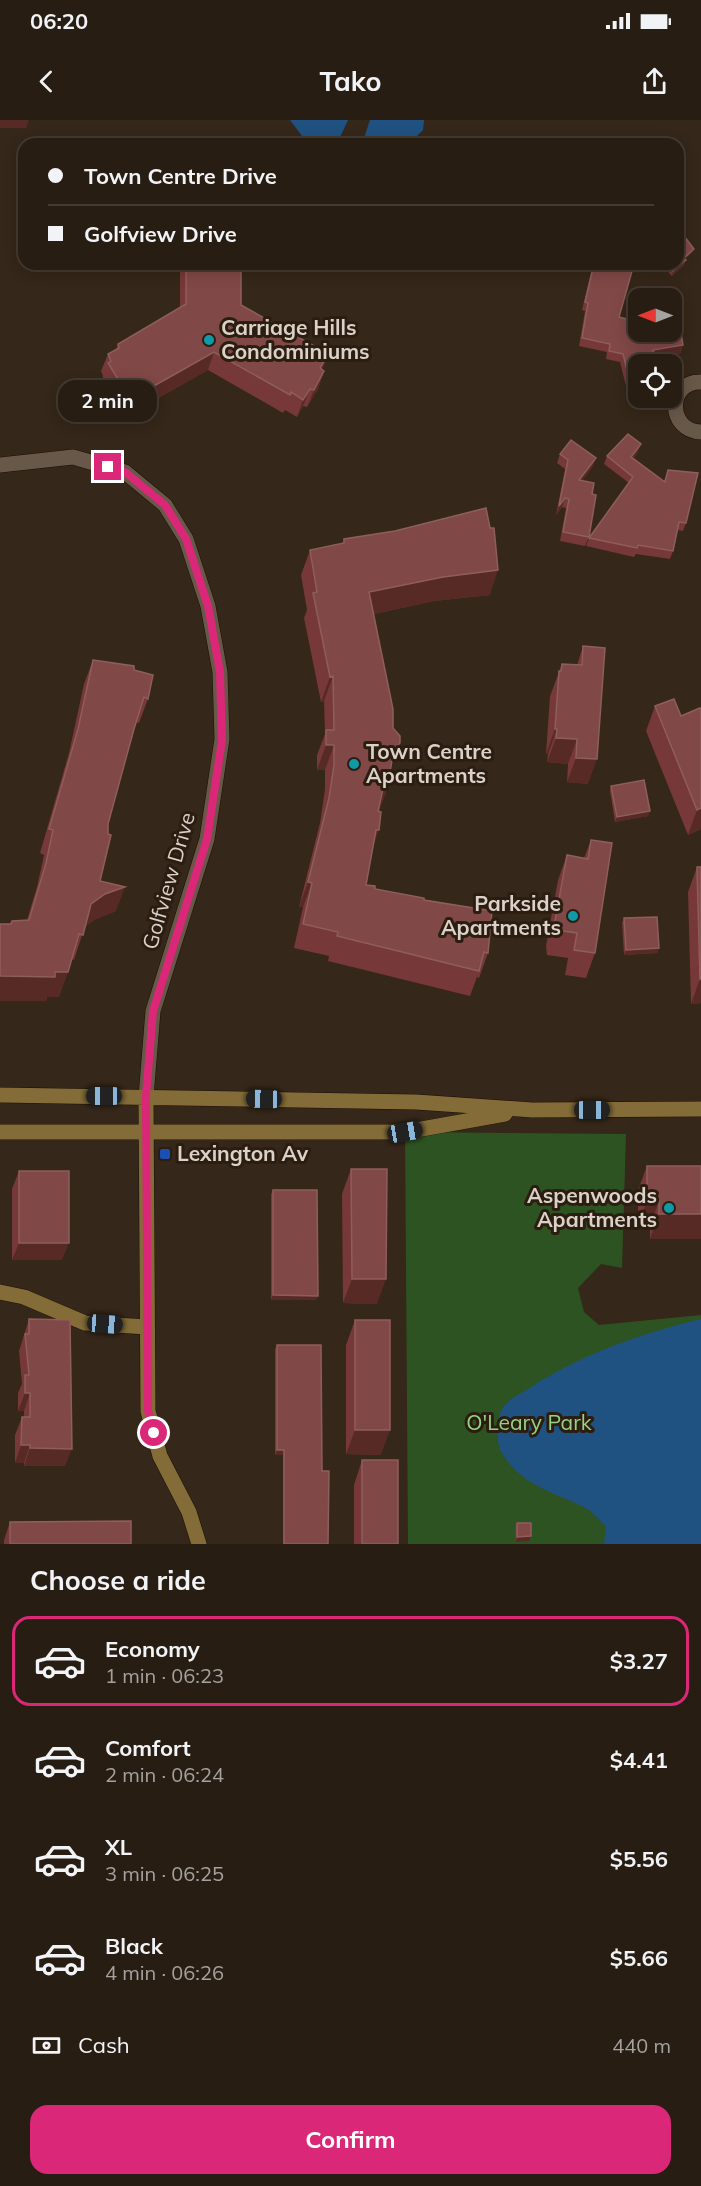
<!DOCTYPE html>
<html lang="en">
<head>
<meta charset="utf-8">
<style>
  :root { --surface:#281d13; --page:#342a21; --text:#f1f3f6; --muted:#a5a2a0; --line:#443b33; --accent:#db2777 }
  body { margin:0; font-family:Mulish,sans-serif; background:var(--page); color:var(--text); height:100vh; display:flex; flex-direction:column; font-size:22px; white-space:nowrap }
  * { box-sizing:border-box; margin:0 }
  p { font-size:20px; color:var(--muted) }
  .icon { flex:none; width:33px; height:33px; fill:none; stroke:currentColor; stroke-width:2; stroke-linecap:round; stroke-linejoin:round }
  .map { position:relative; height:1424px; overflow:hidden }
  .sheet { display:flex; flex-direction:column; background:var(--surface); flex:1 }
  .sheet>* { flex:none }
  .guide { position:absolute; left:18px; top:18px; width:666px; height:132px; border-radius:18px; box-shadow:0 3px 15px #0003,0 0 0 2px var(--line); display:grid; align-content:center; height:132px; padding:0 30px; background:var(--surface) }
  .needle { width:39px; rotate:270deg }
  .controls { position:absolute; left:628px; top:168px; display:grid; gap:12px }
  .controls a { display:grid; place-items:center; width:54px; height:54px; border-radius:12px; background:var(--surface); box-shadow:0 3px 15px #0003,0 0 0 2px var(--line); font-size:30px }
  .end { position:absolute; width:27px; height:27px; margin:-14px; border:8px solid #db2777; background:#fff; box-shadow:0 0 0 3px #fff }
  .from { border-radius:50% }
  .bubble { position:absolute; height:42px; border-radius:18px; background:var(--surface); box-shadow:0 3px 15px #0003,0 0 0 2px var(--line); font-size:20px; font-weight:700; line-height:42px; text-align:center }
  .car { position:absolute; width:18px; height:36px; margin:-18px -9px; border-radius:8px; box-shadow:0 0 4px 2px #0007; background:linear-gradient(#222 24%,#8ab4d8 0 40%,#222 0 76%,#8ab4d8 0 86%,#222 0) }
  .guide b { display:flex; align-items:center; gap:21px; height:57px; font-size:22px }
  .guide b+b { border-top:2px solid var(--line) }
  .guide i { width:15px; height:15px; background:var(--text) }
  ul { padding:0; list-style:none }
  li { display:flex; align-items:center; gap:18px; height:90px; margin:0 12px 9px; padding:0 18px; border:3px solid transparent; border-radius:18px }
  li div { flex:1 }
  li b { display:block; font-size:22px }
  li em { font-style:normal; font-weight:700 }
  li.on { border-color:var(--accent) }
  li>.icon { width:54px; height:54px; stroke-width:1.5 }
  h2 { padding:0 30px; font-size:27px; line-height:72px }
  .pay { display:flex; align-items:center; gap:15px; height:66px; padding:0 30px; font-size:22px }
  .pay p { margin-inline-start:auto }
  .primary-button { display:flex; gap:12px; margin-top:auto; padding:12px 30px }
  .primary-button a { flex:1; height:69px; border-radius:18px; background:var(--accent); color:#fff; font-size:24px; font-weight:700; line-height:69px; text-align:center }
  .status { display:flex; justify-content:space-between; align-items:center; height:42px; padding:0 30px; background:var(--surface); direction:ltr }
  .status svg { height:16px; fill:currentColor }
  header { display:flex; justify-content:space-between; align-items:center; height:78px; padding:0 30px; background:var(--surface); font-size:27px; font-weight:700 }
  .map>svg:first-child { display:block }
  .green { fill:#2d5322 }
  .water { fill:#205281 }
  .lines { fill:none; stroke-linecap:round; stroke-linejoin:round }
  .street-casing { stroke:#1c1004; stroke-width:16 }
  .secondary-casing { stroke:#1c1004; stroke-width:16 }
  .street { stroke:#685849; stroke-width:15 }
  .secondary { stroke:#846c38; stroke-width:15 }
  .wall { fill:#763838 }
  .shaded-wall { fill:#572a25 }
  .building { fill:#804847; stroke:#8e5e5c; stroke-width:1.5 }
  .route { stroke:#db2777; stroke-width:8 }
  .culture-dot { fill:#0f9aa8; stroke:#2b1d10; stroke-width:2 }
  .transit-dot { fill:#1a4fb4; stroke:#2b1d10; stroke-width:2 }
  .labels { text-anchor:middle; stroke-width:6; stroke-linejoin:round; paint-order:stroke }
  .poi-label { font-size:21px; font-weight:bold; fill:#dad1c8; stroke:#2b1d10; text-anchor:start }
  .street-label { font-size:21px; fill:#dad1c8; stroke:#2b1d10 }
  .park-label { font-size:21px; fill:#95d284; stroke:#2b1d10 }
</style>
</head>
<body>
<div class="status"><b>06:20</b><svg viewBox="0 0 49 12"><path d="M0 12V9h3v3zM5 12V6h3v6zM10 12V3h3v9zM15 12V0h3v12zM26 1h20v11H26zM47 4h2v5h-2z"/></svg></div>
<header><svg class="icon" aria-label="back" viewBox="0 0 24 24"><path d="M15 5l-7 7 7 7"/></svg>Tako<svg class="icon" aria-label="share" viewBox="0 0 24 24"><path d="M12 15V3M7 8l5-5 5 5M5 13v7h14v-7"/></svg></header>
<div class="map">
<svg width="701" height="1424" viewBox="0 0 701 1424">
  <rect width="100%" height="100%" fill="#352719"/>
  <!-- green -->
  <path class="green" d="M 405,1012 L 626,1014 L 622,1148 L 601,1144 L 578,1168 L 584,1192 L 599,1205 L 701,1195 L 701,1424 L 408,1424 Z"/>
  <!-- water -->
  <path class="water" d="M 290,0 L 348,0 L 337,24 L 308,24 Z
    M 370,0 L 424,0 L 423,10 L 409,24 L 362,24 Z
    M 701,1199 L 701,1424 L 604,1424 L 606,1406 C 600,1401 595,1394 589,1390 C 557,1372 523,1368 502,1333 C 496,1324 496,1299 502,1289 C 508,1279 522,1273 531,1267 C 584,1233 640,1214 701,1199 Z"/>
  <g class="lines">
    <defs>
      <path id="street" d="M 701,262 C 667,261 667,311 701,312
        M 0,345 L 73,337 L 125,352 L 165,385 L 186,419 L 208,486 L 220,552 L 222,619 L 207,719 L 153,891 L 146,977"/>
      <path id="secondary" d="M 0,975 L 416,982 L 532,990 L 701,989
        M 146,977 L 148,1291 L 160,1336 L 189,1392 L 199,1424
        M 0,1012 L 405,1012 L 505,994
        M 0,1172 L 24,1177 L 85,1203 L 147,1207"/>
    </defs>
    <!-- street casing -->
    <use href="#street" class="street-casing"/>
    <!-- secondary casing -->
    <use href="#secondary" class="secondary-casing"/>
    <!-- street -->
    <use href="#street" class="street"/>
    <!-- secondary -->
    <use href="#secondary" class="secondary"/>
  </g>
  <!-- wall -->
  <path class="wall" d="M 692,133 L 685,139 L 684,145 L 672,156 L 661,144 L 678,144 Z
    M 180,144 L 241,144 L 241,185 L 316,230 L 323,250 L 324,251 L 318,269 L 307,287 L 303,286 L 297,297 L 285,290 L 283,293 L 208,250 L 139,289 L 136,286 L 126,293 L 121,285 L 118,287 L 102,260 L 103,256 L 101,251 L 108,234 L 116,229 L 118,224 L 180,187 Z
    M 593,144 L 650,144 L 648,149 L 633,146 L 619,197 L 683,225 L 680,234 L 655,237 L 639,244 L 639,266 L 627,270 L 620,242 L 606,239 L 607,232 L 579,226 L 585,191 L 582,190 Z
    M 638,332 L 634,338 L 664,361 L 668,350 L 686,403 L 683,411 L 677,410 L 673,431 L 670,439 L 636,434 L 634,437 L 586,426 L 589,418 L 629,363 L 604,344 L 607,336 Z
    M 560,334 L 593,346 L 582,361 L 592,374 L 589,417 L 585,426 L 560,421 L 566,388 L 562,387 L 556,395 L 565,349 L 557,343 Z
    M 344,419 L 490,475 L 434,481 L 374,494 L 391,648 L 387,669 L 379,691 L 366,765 L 375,769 L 424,780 L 488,833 L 479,858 L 477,857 L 470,876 L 328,841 L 329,836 L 294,828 L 303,787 L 299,787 L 320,703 L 325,669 L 325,650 L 317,650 L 317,635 L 325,614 L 324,581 L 321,582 L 304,498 L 307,490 L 301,455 L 310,430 L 342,424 Z
    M 583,526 L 588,664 L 567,662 L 568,644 L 547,642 L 548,634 L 546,634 L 550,576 L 562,544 L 577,545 Z
    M 93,540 L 134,550 L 148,579 L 139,603 L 136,602 L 108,704 L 100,761 L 116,791 L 96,799 L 85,806 L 74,840 L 72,839 L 59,877 L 47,877 L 46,881 L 0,881 L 0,804 L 10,804 L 12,801 L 27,800 L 37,767 L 44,735 L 40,733 L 69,633 L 84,564 Z
    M 655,586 L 681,596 L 701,709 L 688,715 L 646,611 Z
    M 611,666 L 650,691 L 648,696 L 615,702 L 610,671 Z
    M 591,720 L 595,833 L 586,858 L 565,855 L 568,838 L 547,835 L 546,826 L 558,760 L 567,735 L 584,738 Z
    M 697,747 L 701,883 L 691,884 L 688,772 Z
    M 624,798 L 659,828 L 657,833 L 624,835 L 622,803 Z
    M 647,1046 L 701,1119 L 650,1119 L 650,1106 L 638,1106 L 638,1070 Z
    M 351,1049 L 377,1184 L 343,1183 L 342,1074 Z
    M 19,1051 L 62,1140 L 12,1140 L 12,1069 Z
    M 273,1070 L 316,1180 L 271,1180 L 271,1074 Z
    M 29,1199 L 65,1346 L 24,1346 L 24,1343 L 15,1343 L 15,1315 L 22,1297 L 24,1297 L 24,1291 L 18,1291 L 18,1273 L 22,1264 L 19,1231 Z
    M 355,1200 L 381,1335 L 346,1334 L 346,1225 Z
    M 277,1225 L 322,1351 L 328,1424 L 283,1424 L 283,1335 L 275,1335 L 275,1229 Z
    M 362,1340 L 398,1424 L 354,1424 L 354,1365 Z
    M 10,1402 L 131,1424 L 4,1424 L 4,1420 Z
    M 517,1403 L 531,1416 L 529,1421 L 516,1422 L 515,1408 Z"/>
  <!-- shaded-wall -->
  <path class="shaded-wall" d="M 0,0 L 29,0 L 26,8 L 0,8 Z
    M 694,129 L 692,133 L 682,142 L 684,138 Z
    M 686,140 L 684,145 L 672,156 L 673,151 Z
    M 683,225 L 680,234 L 650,238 L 653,230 Z
    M 214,232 L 208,250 L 139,289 L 145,271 Z
    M 327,237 L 321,254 L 320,248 Z
    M 324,251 L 318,269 L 307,287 L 314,270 Z
    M 639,259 L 639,266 L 627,270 L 630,262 Z
    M 128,267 L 121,285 L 118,287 L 124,269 Z
    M 143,269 L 136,286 L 126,293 L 132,275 Z
    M 310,269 L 303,286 L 297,297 L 303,280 Z
    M 641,324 L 638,332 L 628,345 L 631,337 Z
    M 596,338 L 593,346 L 576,369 L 579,360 Z
    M 565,378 L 562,387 L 556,395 L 559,386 Z
    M 498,450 L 490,475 L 434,481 L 360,497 L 369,472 L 443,457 Z
    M 333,556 L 324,581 L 321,582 L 330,557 Z
    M 555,609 L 557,609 L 548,634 L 546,634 Z
    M 556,618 L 577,619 L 568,644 L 547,642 Z
    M 400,623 L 391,647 L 394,629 Z
    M 326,625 L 334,625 L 325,650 L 317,650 Z
    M 576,638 L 597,639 L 588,664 L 567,662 Z
    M 383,669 L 387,669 L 378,694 L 374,693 Z
    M 701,687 L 701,709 L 688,715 L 697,690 Z
    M 650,691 L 648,696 L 615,702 L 617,697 Z
    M 376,710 L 379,710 L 370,735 Z
    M 308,762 L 312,763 L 303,787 L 299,787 Z
    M 125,767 L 116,791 L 96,799 L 82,809 L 91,784 L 105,774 Z
    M 659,828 L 657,833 L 624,835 L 626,830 Z
    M 55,852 L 68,852 L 59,877 L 47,877 L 46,881 L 0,881 L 0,856 Z
    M 700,859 L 701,859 L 701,883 L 691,884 Z
    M 647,1081 L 659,1081 L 650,1106 L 638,1106 Z
    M 659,1094 L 701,1094 L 701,1119 L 650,1119 Z
    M 19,1123 L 69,1123 L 62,1140 L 12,1140 Z
    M 352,1159 L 386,1159 L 377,1184 L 343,1183 Z
    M 273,1175 L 318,1176 L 316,1180 L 271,1180 Z
    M 25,1273 L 30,1273 L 24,1291 L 18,1291 Z
    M 355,1310 L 390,1310 L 381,1335 L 346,1334 Z
    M 21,1325 L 30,1325 L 24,1343 L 15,1343 Z
    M 30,1328 L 72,1329 L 65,1346 L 24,1346 Z
    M 277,1330 L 284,1330 L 283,1335 L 275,1335 Z
    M 531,1416 L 529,1421 L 516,1422 L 517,1417 Z"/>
  <!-- building -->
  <path class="building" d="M 684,116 L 694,129 L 684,138 L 686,140 L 673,151 L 667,144 L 678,144 L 678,121 Z
    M 186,144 L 241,144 L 241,185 L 316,227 L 316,230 L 327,237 L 320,248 L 324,251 L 314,270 L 310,269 L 303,280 L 291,272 L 290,275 L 214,232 L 145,271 L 143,269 L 132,275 L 128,267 L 124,269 L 108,243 L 111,241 L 108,234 L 119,228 L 118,224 L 186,184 Z
    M 594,144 L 634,144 L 619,197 L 639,202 L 639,212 L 672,212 L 672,178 L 646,178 L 674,172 L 683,225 L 653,230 L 657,244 L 639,244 L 639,259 L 630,262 L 623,234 L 609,231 L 610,224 L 582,218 L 588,183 L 585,182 Z
    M 628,314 L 641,324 L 631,337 L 665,362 L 668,350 L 698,353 L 686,403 L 679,402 L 673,431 L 638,425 L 637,428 L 589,418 L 633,357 L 607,336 Z
    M 571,320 L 596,338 L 579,360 L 594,363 L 592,374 L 596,375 L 589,417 L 563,412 L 569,379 L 565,378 L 559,386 L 568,340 L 560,334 Z
    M 486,388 L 490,408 L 494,408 L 498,450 L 443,457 L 369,472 L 393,589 L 393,608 L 400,616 L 400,623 L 394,629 L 387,669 L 383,669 L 378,691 L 381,692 L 379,710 L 376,710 L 366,765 L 375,766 L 375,769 L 424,778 L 424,780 L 492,791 L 488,833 L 484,832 L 479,851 L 337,816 L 338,812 L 303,804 L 312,763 L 308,762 L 329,678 L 334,645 L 334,625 L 326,625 L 326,610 L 334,610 L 333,556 L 330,557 L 313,473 L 317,472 L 310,430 L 344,423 L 344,419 L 395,411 Z
    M 583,526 L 605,528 L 597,639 L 576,638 L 577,619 L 556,618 L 557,609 L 555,609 L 559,551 L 561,551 L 562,544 L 582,545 Z
    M 93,540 L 134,546 L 134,550 L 153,555 L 148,579 L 144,577 L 134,609 L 108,704 L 108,714 L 111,715 L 100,761 L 125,767 L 105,774 L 91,784 L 83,815 L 79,814 L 68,852 L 55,852 L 55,857 L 0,856 L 0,804 L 11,804 L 12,801 L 29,800 L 46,743 L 53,710 L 49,709 L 78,609 Z
    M 674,579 L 681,596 L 700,588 L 701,589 L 701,688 L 697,690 L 655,586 Z
    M 644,660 L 650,691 L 617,697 L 611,666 Z
    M 591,720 L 612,723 L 595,833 L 574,830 L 577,813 L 556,810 L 555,801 L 567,735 L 588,739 Z
    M 697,747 L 701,747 L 701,859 L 700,859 Z
    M 657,797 L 659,828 L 626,830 L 624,798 Z
    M 647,1046 L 701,1046 L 701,1094 L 659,1094 L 659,1081 L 647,1081 Z
    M 351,1049 L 387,1049 L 386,1159 L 352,1159 Z
    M 19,1051 L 69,1051 L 69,1123 L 19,1123 Z
    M 273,1070 L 317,1070 L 318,1176 L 273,1175 Z
    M 29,1199 L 70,1200 L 72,1329 L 30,1328 L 30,1325 L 21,1325 L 22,1297 L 30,1297 L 30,1273 L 25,1273 L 25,1255 L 29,1255 L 25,1214 L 29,1214 Z
    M 355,1200 L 390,1200 L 390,1310 L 355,1310 Z
    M 277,1225 L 321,1225 L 322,1351 L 329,1351 L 328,1424 L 284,1424 L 284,1330 L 277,1330 Z
    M 362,1340 L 398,1340 L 398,1424 L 362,1424 Z
    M 131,1401 L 131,1424 L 10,1424 L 10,1402 Z
    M 517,1403 L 531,1403 L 531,1416 L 517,1417 Z"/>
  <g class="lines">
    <!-- route -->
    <path class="route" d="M 108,347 L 125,352 L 165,385 L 186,419 L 208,486 L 220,552 L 222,620 L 207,719 L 153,891 L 146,976 L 148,1291 L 154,1313"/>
  </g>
  <!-- markers -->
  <g class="culture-dot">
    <circle cx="209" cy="220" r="6"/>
    <circle cx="354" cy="644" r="6"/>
    <circle cx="573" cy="796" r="6"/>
    <circle cx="669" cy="1088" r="6"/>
  </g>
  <rect class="transit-dot" x="159" y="1028" width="12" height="12" rx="3"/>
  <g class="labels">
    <!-- poi labels -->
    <g class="poi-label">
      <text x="221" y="215">Carriage Hills<tspan x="221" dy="24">Condominiums</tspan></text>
      <text x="366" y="639">Town Centre<tspan x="366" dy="24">Apartments</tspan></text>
      <text x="561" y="791" text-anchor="end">Parkside<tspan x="561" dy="24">Apartments</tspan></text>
      <text x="177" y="1041">Lexington Av</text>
      <text x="657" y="1083" text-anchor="end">Aspenwoods<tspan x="657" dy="24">Apartments</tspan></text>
    </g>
    <!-- street labels -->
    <g class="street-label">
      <text transform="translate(169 761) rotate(-74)" y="7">Golfview Drive</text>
    </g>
    <!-- park labels -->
    <g class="park-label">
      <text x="529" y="1310">O'Leary Park</text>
    </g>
  </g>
</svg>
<div class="controls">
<a><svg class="needle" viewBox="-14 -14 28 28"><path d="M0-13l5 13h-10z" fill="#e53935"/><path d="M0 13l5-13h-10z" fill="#a5a2a0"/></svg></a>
<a><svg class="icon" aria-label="locate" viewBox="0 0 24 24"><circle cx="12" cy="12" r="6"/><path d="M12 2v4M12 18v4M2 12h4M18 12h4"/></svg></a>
</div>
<i class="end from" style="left:154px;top:1313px"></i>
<i class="end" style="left:108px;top:347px"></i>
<div class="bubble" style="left:58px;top:260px;width:99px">2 min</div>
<i class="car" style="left:104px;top:976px;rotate:270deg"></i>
<i class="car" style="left:264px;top:979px;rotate:271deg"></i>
<i class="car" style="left:592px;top:990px;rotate:90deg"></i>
<i class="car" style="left:405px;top:1012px;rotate:80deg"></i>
<i class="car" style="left:105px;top:1204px;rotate:94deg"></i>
<div class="guide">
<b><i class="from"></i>Town Centre Drive</b>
<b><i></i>Golfview Drive</b>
</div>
</div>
<section class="sheet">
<h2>Choose a ride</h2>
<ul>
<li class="on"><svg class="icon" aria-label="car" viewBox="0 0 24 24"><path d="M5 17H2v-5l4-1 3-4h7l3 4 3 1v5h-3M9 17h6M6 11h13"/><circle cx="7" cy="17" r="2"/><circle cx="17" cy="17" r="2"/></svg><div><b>Economy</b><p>1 min · 06:23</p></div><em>$3.27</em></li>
<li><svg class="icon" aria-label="car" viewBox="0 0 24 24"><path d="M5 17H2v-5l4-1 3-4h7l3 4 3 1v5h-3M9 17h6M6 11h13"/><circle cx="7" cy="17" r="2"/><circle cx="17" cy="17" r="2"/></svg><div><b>Comfort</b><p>2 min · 06:24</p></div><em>$4.41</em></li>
<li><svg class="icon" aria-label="car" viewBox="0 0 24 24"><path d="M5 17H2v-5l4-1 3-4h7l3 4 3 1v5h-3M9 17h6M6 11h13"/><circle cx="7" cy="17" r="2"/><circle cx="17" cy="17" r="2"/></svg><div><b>XL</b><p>3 min · 06:25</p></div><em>$5.56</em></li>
<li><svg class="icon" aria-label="car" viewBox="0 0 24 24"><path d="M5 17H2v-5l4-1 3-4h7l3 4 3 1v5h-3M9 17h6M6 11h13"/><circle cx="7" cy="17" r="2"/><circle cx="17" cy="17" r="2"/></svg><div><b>Black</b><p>4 min · 06:26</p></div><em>$5.66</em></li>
</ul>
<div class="pay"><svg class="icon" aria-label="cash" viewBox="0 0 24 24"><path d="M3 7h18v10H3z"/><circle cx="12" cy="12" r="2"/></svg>Cash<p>440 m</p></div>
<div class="primary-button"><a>Confirm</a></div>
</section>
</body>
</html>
